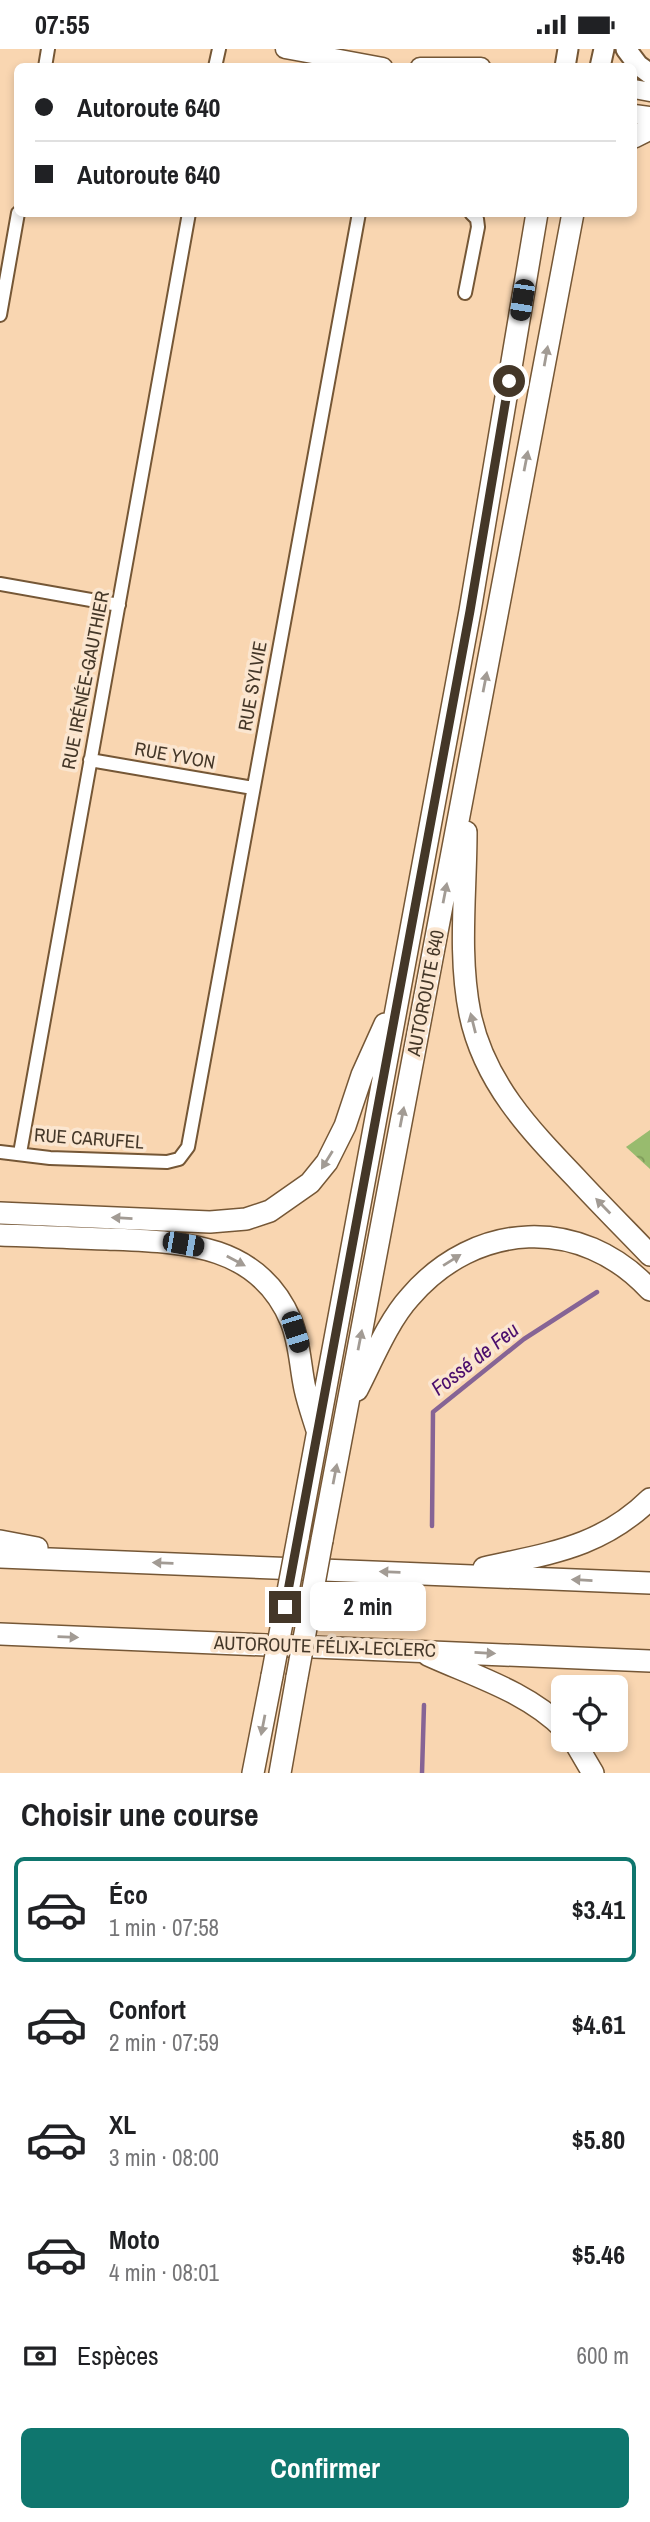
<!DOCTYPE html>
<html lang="fr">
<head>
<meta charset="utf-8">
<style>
  :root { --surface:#fff; --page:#f2f2f2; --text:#202124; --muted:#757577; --line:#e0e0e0; --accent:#0f766e }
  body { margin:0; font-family:"Archivo Narrow",sans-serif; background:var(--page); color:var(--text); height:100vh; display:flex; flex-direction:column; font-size:26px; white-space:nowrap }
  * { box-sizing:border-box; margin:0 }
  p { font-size:23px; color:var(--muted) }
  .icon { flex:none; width:38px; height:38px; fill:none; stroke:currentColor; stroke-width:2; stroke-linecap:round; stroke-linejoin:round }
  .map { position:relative; height:1724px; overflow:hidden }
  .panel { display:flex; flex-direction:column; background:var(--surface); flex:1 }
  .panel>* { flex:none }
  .hud { position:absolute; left:14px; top:14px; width:623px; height:154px; border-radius:10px; box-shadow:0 4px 10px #0003; display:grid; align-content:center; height:154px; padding:0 21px; background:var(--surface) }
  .controls { position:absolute; left:551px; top:1626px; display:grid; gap:14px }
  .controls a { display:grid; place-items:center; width:77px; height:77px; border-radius:10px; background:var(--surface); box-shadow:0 4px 10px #0003; font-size:35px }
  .end { position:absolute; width:32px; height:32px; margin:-16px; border:9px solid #443728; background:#fff; box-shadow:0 0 0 4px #fff }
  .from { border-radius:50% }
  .bubble { position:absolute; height:49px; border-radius:10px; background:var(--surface); box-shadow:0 4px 10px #0003; font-size:23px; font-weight:800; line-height:49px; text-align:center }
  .car { position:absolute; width:21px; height:42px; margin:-21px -10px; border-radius:9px; box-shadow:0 0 5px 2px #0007; background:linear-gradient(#222 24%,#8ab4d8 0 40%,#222 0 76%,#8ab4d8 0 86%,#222 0) }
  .hud b { display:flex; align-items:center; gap:24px; height:66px; font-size:26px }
  .hud b+b { border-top:2px solid var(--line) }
  .hud i { width:18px; height:18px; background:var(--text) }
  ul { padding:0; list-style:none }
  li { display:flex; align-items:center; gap:21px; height:105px; margin:0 14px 10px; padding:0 7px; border:4px solid transparent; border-radius:10px }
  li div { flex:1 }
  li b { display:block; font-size:26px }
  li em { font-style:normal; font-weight:800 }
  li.selected { border-color:var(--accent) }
  li>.icon { width:63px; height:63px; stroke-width:1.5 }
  h2 { padding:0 21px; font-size:32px; line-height:84px }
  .pay { display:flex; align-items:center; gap:18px; height:77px; padding:0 21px; font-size:26px }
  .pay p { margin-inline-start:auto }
  .primary-button { display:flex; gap:14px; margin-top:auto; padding:14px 21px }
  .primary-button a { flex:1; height:80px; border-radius:10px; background:var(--accent); color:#fff; font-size:28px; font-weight:800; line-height:80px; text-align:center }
  .status { display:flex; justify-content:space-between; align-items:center; height:49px; padding:0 35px; background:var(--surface); direction:ltr }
  .status svg { height:19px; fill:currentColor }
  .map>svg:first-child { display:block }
  .forest { fill:url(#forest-crowns) }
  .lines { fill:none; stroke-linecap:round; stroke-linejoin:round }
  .stream { stroke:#866495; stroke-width:4.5 }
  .street-casing { stroke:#755736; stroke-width:16 }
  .secondary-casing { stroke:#755736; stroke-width:21 }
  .primary-casing { stroke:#755736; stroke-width:23 }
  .highway-casing { stroke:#755736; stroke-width:24 }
  .street { stroke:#fff; stroke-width:12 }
  .secondary { stroke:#fff; stroke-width:18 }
  .primary { stroke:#fff; stroke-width:19 }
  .highway { stroke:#fff; stroke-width:21 }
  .highway-bridge-casing { stroke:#755736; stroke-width:24; stroke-linecap:butt }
  .highway-bridge { stroke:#fff; stroke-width:21 }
  .oneway { fill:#a29b94 }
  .route { stroke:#443728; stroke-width:9 }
  .labels { text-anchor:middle; stroke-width:7; stroke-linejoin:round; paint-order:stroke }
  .street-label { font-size:19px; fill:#443728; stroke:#fbe6d0 }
  .water-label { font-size:21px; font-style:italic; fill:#4a0d6c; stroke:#fbe6d0 }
</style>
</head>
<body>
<div class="status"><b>07:55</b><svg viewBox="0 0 49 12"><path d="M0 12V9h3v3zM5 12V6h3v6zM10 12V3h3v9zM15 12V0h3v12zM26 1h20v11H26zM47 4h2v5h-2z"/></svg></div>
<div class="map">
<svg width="650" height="1724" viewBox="0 0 650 1724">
  <defs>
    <pattern id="forest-crowns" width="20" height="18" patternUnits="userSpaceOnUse" patternTransform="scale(1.75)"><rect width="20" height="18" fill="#98bb6e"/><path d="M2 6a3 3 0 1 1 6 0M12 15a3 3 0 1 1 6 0" fill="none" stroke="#7e995a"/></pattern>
  </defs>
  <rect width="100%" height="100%" fill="#f9d6b1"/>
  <!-- forest -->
  <path class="forest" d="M 650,1081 L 650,1120 L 626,1098 Z"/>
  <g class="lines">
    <!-- stream -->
    <path class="stream" d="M 432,1477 L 433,1363 L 524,1290 L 597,1243
      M 422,1724 L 424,1656"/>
    <defs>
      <path id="street" d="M 45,18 L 48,0
        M 215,18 L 219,0
        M 465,244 L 478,178 L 477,170 L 471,164
        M 0,266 L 18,164
        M 0,535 L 119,556
        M 90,711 L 253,739
        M 0,1103 L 50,1109 L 167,1113 L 179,1110 L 188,1098 L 359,164
        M 20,1104 L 189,164"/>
      <path id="secondary" d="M 285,0 L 383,18
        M 420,18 L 481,18
        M 634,40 L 650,43
        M 634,65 L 650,67"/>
      <path id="primary" d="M 626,0 L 638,16 L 650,25
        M 565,18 L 568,0
        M 600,18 L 604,0"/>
      <path id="highway" d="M 634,88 L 650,80
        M 466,783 C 466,842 458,906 470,965 C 484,1033 529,1080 576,1129 C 600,1155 625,1180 650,1206
        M 0,1164 L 210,1173 L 246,1170 L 270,1162 L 310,1134 L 327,1113 L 345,1077 L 362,1026 L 385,975
        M 0,1186 C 36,1187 72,1189 107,1190 C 180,1193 258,1193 291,1272 C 300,1294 300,1317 305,1340 C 308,1354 313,1368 317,1381
        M 357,1341 C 372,1312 388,1272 410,1248 C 475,1172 581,1166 650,1241
        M 298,1489 L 470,562 L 537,164
        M 322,1491 L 573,164
        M 0,1492 L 37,1499
        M 0,1508 L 650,1534
        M 484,1519 C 549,1504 600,1499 650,1450
        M 0,1585 L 650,1612
        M 428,1606 C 474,1627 528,1643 564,1680
        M 573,1690 L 593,1724
        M 253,1724 L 272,1627
        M 280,1724 L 297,1628"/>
    </defs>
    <!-- street casing -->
    <use href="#street" class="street-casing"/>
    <!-- secondary casing -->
    <use href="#secondary" class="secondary-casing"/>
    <!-- primary casing -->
    <use href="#primary" class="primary-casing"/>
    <!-- highway casing -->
    <use href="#highway" class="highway-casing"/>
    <!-- street -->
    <use href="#street" class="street"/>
    <!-- secondary -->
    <use href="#secondary" class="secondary"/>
    <!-- primary -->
    <use href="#primary" class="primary"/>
    <!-- highway -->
    <use href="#highway" class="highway"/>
    <defs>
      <path id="highway-bridge" d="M 272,1627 L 298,1489
        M 297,1628 L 322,1491"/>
    </defs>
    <!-- highway-bridge casing -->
    <use href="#highway-bridge" class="highway-bridge-casing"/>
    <!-- highway-bridge -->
    <use href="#highway-bridge" class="highway-bridge"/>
  </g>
  <!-- one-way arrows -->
  <defs><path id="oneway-solid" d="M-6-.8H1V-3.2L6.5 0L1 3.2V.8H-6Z" transform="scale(1.75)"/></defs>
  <g class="oneway">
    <use href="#oneway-solid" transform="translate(546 307) rotate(-80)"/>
    <use href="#oneway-solid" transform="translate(526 412) rotate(-79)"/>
    <use href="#oneway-solid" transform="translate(485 633) rotate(-79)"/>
    <use href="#oneway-solid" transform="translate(445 844) rotate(-79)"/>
    <use href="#oneway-solid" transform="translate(473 974) rotate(-104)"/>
    <use href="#oneway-solid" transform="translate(402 1068) rotate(-79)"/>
    <use href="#oneway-solid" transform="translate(327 1111) rotate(122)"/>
    <use href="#oneway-solid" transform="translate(603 1157) rotate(-134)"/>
    <use href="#oneway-solid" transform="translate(122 1169) rotate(-177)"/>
    <use href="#oneway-solid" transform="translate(452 1211) rotate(-32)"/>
    <use href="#oneway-solid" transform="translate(236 1212) rotate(28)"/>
    <use href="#oneway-solid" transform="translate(360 1291) rotate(-79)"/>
    <use href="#oneway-solid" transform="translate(335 1425) rotate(-79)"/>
    <use href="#oneway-solid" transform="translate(163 1514) rotate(-178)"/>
    <use href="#oneway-solid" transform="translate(390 1523) rotate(-178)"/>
    <use href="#oneway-solid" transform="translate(582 1531) rotate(-177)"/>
    <use href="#oneway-solid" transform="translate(68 1588) rotate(2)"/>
    <use href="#oneway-solid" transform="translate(485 1604) rotate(3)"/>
    <use href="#oneway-solid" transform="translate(263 1676) rotate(101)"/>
  </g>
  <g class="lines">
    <!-- route -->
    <path class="route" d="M 285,1558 L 470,562 L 509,332"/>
  </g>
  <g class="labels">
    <!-- street labels -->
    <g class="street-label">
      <text transform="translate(85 631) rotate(-79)" y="7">RUE IRÉNÉE-GAUTHIER</text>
      <text transform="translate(252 637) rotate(-80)" y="7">RUE SYLVIE</text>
      <text transform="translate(175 706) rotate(10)" y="7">RUE YVON</text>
      <text transform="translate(425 944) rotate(-79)" y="7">AUTOROUTE 640</text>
      <text transform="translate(89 1089) rotate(4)" y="7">RUE CARUFEL</text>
      <text transform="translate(325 1597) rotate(2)" y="7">AUTOROUTE FÉLIX-LECLERC</text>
    </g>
    <!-- water labels -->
    <g class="water-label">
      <text transform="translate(475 1310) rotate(-38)" y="7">Fossé de Feu</text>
    </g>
  </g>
</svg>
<div class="controls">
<a><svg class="icon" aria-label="locate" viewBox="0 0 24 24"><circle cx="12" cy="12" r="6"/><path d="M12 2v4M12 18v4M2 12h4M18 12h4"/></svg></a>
</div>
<i class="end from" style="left:509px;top:332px"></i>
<i class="end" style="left:285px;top:1558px"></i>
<div class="bubble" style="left:310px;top:1533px;width:116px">2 min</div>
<i class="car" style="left:522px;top:251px;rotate:189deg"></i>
<i class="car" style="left:183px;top:1195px;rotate:100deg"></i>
<i class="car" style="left:295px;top:1283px;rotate:162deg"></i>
<div class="hud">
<b><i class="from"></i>Autoroute 640</b>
<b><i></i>Autoroute 640</b>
</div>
</div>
<section class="panel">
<h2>Choisir une course</h2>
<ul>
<li class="selected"><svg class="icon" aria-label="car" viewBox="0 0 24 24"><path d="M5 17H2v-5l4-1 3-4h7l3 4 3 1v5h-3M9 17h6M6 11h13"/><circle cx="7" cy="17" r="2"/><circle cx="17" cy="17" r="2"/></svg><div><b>Éco</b><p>1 min · 07:58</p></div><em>$3.41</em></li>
<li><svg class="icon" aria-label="car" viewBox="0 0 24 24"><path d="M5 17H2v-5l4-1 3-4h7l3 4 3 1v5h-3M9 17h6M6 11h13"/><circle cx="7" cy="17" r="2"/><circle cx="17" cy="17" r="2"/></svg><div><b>Confort</b><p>2 min · 07:59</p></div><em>$4.61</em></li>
<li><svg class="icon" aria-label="car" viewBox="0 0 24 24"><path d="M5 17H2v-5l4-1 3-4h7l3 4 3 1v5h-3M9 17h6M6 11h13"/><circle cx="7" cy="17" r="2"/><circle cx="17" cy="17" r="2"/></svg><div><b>XL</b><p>3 min · 08:00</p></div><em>$5.80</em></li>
<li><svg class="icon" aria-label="car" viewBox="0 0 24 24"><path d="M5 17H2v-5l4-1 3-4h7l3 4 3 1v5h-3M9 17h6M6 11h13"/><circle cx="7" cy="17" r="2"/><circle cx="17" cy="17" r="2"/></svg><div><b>Moto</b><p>4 min · 08:01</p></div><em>$5.46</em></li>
</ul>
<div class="pay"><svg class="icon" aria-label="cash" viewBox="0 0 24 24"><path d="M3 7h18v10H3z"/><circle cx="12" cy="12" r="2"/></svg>Espèces<p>600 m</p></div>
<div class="primary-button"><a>Confirmer</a></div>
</section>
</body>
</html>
